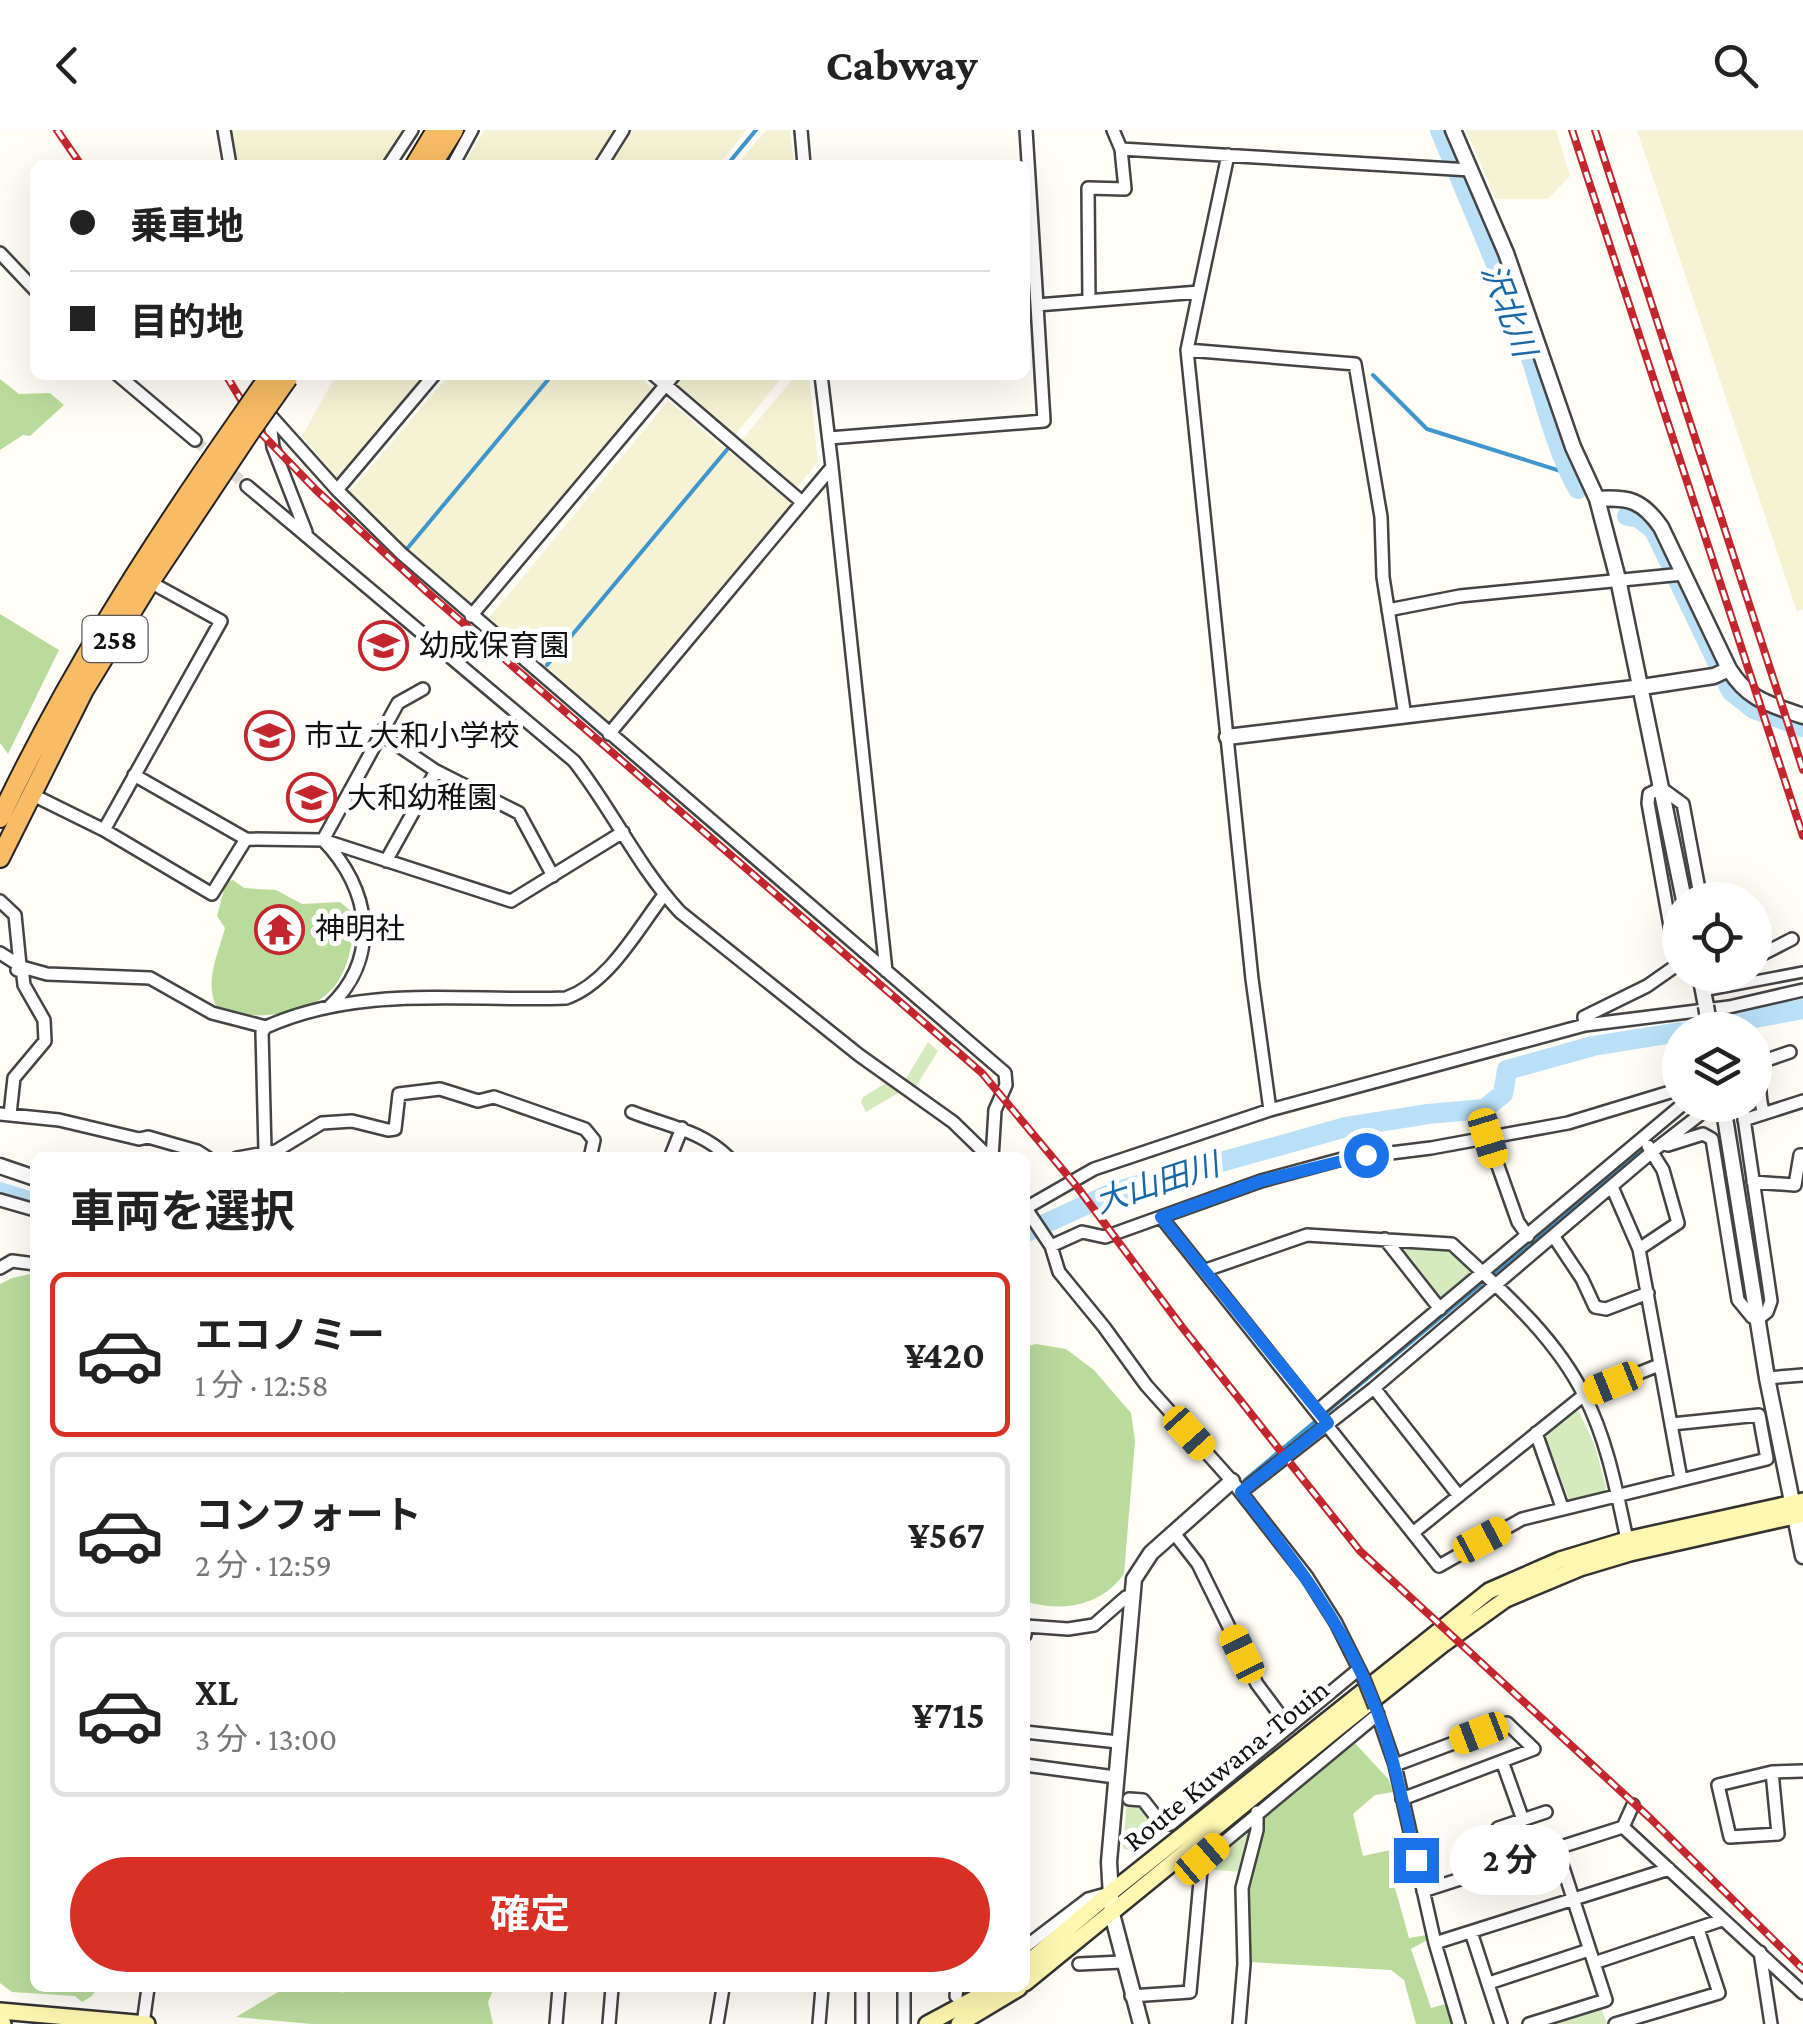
<!DOCTYPE html>
<html lang="ja">
<head>
<meta charset="utf-8">
<style>
  :root { --surface:#fff; --page:#f2f2f2; --text:#222; --muted:#767676; --line:#e0e0e0; --accent:#d93025 }
  body { margin:0; font-family:"Crimson Pro","Noto Sans JP",serif; background:var(--page); color:var(--text); height:100vh; display:flex; flex-direction:column; font-size:38px; white-space:nowrap }
  * { box-sizing:border-box; margin:0 }
  p { font-size:32px; color:var(--muted) }
  .icon { flex:none; width:55px; height:55px; fill:none; stroke:currentColor; stroke-width:2; stroke-linecap:round; stroke-linejoin:round }
  .map { position:relative; flex:1; overflow:hidden }
  .details { position:absolute; left:30px; top:1022px; width:1000px; height:840px; display:flex; flex-direction:column; background:var(--surface); border-radius:15px; box-shadow:0 10px 40px #0002 }
  .details>* { flex:none }
  .top-card { position:absolute; left:30px; top:30px; width:1000px; height:220px; border-radius:15px; box-shadow:0 10px 40px #0002; display:grid; align-content:center; height:220px; padding:0 40px; background:var(--surface) }
  .tools { position:absolute; left:1662px; top:752px; display:grid; gap:20px }
  .tools a { display:grid; place-items:center; width:110px; height:110px; border-radius:50%; background:var(--surface); box-shadow:0 10px 40px #0002; font-size:50px }
  .end { position:absolute; width:45px; height:45px; margin:-22px; border:12px solid #1a73e8; background:#fff; box-shadow:0 0 0 5px #fff }
  .from { border-radius:50% }
  .bubble { position:absolute; height:70px; border-radius:35px; background:var(--surface); box-shadow:0 10px 40px #0002; font-size:32px; font-weight:700; line-height:70px; text-align:center }
  .car { position:absolute; width:30px; height:60px; margin:-30px -15px; border-radius:12px; box-shadow:0 0 8px 2px #0007; background:linear-gradient(#f5c518 24%,#345 0 40%,#f5c518 0 76%,#345 0 86%,#f5c518 0) }
  .top-card b { display:flex; align-items:center; gap:35px; height:95px; font-size:38px }
  .top-card b+b { border-top:2px solid var(--line) }
  .top-card i { width:25px; height:25px; background:var(--text) }
  ul { padding:0; list-style:none }
  li { display:flex; align-items:center; gap:30px; height:165px; margin:0 20px 15px; padding:0 20px; border:5px solid var(--line); border-radius:15px }
  li div { flex:1 }
  li b { display:block; font-size:38px }
  li em { font-style:normal; font-weight:700 }
  li.on { border-color:var(--accent) }
  li>.icon { width:90px; height:90px; stroke-width:1.5 }
  h2 { padding:0 40px; font-size:45px; line-height:120px }
  .action { display:flex; gap:20px; margin-top:auto; padding:20px 40px }
  .action a { flex:1; height:115px; border-radius:60px; background:var(--accent); color:#fff; font-size:40px; font-weight:700; line-height:115px; text-align:center }
  header { display:flex; justify-content:space-between; align-items:center; height:130px; padding:0 40px; background:var(--surface); font-size:45px; font-weight:700 }
  .map>svg:first-child { display:block }
  .farmland { fill:#f6f3d4 }
  .green { fill:#d5ebbd }
  .forest { fill:#b9dc9c }
  .lines { fill:none; stroke-linecap:round; stroke-linejoin:round }
  .stream { stroke:#3f96cf; stroke-width:4 }
  .river { stroke:#b9e0f7; stroke-width:20 }
  .minor-tunnel { stroke:#dbdad3; stroke-width:11; stroke-dasharray:11 5.5; stroke-linecap:butt }
  .pedestrian-casing { stroke:#444; stroke-width:14 }
  .minor-casing { stroke:#444; stroke-width:16 }
  .tertiary-casing { stroke:#444; stroke-width:19 }
  .secondary-casing { stroke:#333; stroke-width:20 }
  .trunk-casing { stroke:#222; stroke-width:22 }
  .pedestrian { stroke:#fff; stroke-width:9 }
  .minor { stroke:#fff; stroke-width:11 }
  .tertiary { stroke:#fff; stroke-width:14 }
  .secondary { stroke:#fff6b0; stroke-width:15 }
  .trunk { stroke:#f7bc64; stroke-width:18 }
  .rail-casing { stroke:#c4262e; stroke-width:8 }
  .rail { stroke:#fff; stroke-width:4; stroke-dasharray:11; stroke-linecap:butt }
  .minor-bridge-casing { stroke:#444; stroke-width:16; stroke-linecap:butt }
  .tertiary-bridge-casing { stroke:#444; stroke-width:19; stroke-linecap:butt }
  .trunk-bridge-casing { stroke:#222; stroke-width:22; stroke-linecap:butt }
  .minor-bridge { stroke:#fff; stroke-width:11 }
  .tertiary-bridge { stroke:#fff; stroke-width:14 }
  .trunk-bridge { stroke:#f7bc64; stroke-width:18 }
  .route { stroke:#1a73e8; stroke-width:12 }
  .labels { text-anchor:middle; stroke-width:10; stroke-linejoin:round; paint-order:stroke }
  .shield { fill:#fff; stroke:#585858; stroke-width:2.5 }
  .shield-label { font-size:28px; font-weight:bold; fill:#111 }
  .poi-label { font-size:30px; fill:#111; stroke:#fff; text-anchor:start }
  .street-label { font-size:30px; fill:#111; stroke:#fff }
  .water-label { font-size:32px; font-style:italic; fill:#1768a6; stroke:#fff }
</style>
</head>
<body>
<header><svg class="icon" aria-label="back" viewBox="0 0 24 24"><path d="M15 5l-7 7 7 7"/></svg>Cabway<svg class="icon" aria-label="search" viewBox="0 0 24 24"><circle cx="10" cy="10" r="6"/><path d="M15 15l6 6"/></svg></header>
<div class="map">
<svg width="1803" height="1894" viewBox="0 0 1803 1894">
  <rect width="100%" height="100%" fill="#fffdf5"/>
  <!-- farmland -->
  <path class="farmland" d="M 229,0 L 412,0 L 385,35 L 235,35 Z
    M 484,0 L 625,0 L 602,35 L 464,35 Z
    M 630,0 L 747,0 L 718,35 L 608,35 Z
    M 766,0 L 790,0 L 794,35 L 737,35 Z
    M 1466,0 L 1556,0 L 1570,46 L 1548,69 L 1496,69 Z
    M 1637,0 L 1803,0 L 1803,479 L 1797,482 Z
    M 336,245 L 435,245 L 342,355 L 302,306 Z
    M 449,245 L 637,245 L 657,262 L 476,481 L 348,364 Z
    M 681,245 L 784,245 L 734,306 L 673,254 Z
    M 796,245 L 809,245 L 818,332 L 796,359 L 741,311 Z
    M 668,271 L 797,378 L 615,600 L 488,489 Z"/>
  <!-- green -->
  <path class="green" d="M 928,912 L 938,921 L 915,958 L 905,950 Z
    M 886,953 L 900,962 L 866,982 L 861,972 L 863,967 Z
    M 1400,1116 L 1448,1117 L 1474,1141 L 1473,1148 L 1447,1171 L 1440,1169 L 1397,1120 Z
    M 1576,1276 L 1594,1313 L 1606,1357 L 1604,1363 L 1569,1370 L 1544,1303 Z
    M 1130,1676 L 1140,1676 L 1154,1692 L 1151,1700 L 1128,1720 L 1123,1719 L 1126,1678 Z
    M 1250,1698 L 1242,1742 L 1205,1739 L 1206,1733 Z
    M 1601,1878 L 1607,1894 L 1553,1894 Z"/>
  <!-- forest -->
  <path class="forest" d="M 0,249 L 19,264 L 50,263 L 64,275 L 30,306 L 23,305 L 0,320 Z
    M 0,484 L 59,520 L 8,624 L 0,613 Z
    M 233,750 L 244,758 L 276,760 L 302,774 L 340,772 L 357,786 C 353,806 350,831 340,848 C 319,887 255,891 218,880 C 203,853 218,825 225,798 L 217,786 L 226,752 Z
    M 35,1143 L 35,1858 L 97,1858 L 92,1866 L 82,1872 L 75,1866 L 12,1862 L 0,1853 L 0,1154 L 12,1148 Z
    M 1036,1214 L 1066,1219 L 1094,1240 L 1131,1283 L 1135,1311 L 1124,1444 C 1101,1476 1062,1483 1025,1471 L 1025,1217 Z
    M 1354,1612 L 1389,1650 L 1393,1662 L 1375,1665 L 1353,1684 L 1363,1726 L 1404,1717 L 1412,1744 L 1393,1751 L 1409,1808 L 1427,1805 L 1429,1809 L 1411,1819 L 1431,1878 L 1446,1874 L 1453,1894 L 1416,1894 L 1404,1850 L 1391,1840 L 1249,1832 L 1247,1760 L 1265,1684 Z
    M 285,1858 L 337,1858 L 342,1863 L 348,1858 L 494,1858 L 488,1872 L 493,1894 L 312,1894 L 236,1887 Z"/>
  <g class="lines">
    <!-- stream -->
    <path class="stream" d="M 727,35 L 756,0
      M 1373,245 L 1427,299 L 1570,344
      M 406,420 L 552,245
      M 547,535 L 730,316
      M 1680,902 L 1680,922
      M 1245,1350 L 1642,1020"/>
    <!-- river -->
    <path class="river" d="M 1440,0 C 1468,69 1499,137 1524,207 C 1542,257 1552,312 1578,359
      M 1627,386 L 1639,388 L 1654,400 L 1731,561 L 1754,579 L 1803,597
      M 1690,900 L 1803,879
      M 0,1062 L 35,1073
      M 1025,1103 L 1114,1062 L 1346,997 L 1428,984 L 1484,979 L 1503,964 L 1507,940 L 1593,916 L 1680,902"/>
    <!-- minor-tunnel -->
    <path class="minor-tunnel" d="M 195,310 L 247,356"/>
    <defs>
      <path id="pedestrian" d="M 1703,861 L 1803,842"/>
      <path id="minor" d="M 224,0 L 230,35
        M 801,0 L 804,35
        M 1026,0 L 1037,175
        M 1113,0 L 1121,19 L 1470,40
        M 389,35 L 412,0
        M 453,35 L 472,0
        M 601,35 L 623,0
        M 0,123 L 35,160
        M 1199,162 L 1228,25
        M 1089,171 L 1088,58 L 1125,59 L 1121,19
        M 1187,220 L 1252,849 L 1270,980
        M 118,245 L 195,310
        M 654,245 L 802,372
        M 269,282 L 273,317 L 306,402
        M 269,284 L 337,360 L 402,424 L 1005,943 L 1006,955 L 995,980 L 992,1028
        M 829,308 L 1044,291 L 1037,175 L 1199,162 L 1187,220 L 1355,234 L 1381,387 L 1383,447 L 1405,586
        M 832,337 L 886,841
        M 247,356 L 574,631 C 612,679 638,737 680,782 L 859,925 L 953,992 L 990,1028
        M 337,360 L 434,245
        M 1388,480 L 1460,466 L 1683,444
        M 471,486 L 674,245
        M 381,604 L 436,641 L 519,683 L 553,746
        M 609,604 L 832,337 L 821,245
        M 134,645 L 246,709 L 323,710 L 511,771 L 623,702
        M 31,664 L 104,700 L 212,764 L 246,709
        M 104,700 L 221,491 L 150,452
        M 386,731 L 436,641
        M 0,771 L 15,785 L 20,835
        M 0,823 L 22,837 L 47,844 L 150,848 L 212,883 L 266,897
        M 1755,828 L 1792,809
        M 329,877 C 382,827 370,758 323,710 L 398,573 L 423,559
        M 1585,895 L 1584,887 L 1647,856 L 1677,835 L 1648,673 L 1649,664 L 1661,658 L 1683,674 L 1701,770
        M 1757,933 C 1762,950 1757,967 1764,983
        M 1755,934 L 1790,922
        M 632,982 C 667,996 701,1000 729,1028
        M 0,984 L 59,990 L 139,1009 L 148,1007 L 197,1021 L 208,1028
        M 10,984 L 14,948 L 45,911 L 44,890 L 24,855 L 22,837 L 17,840
        M 1744,990 L 1803,971
        M 1488,1008 L 1518,1092 L 1528,1106
        M 1668,1015 L 1703,1004 L 1712,1009 L 1738,1170 L 1752,1187 L 1758,1189 L 1767,1182 L 1771,1171 L 1742,975
        M 265,1021 L 262,902 L 266,897 C 362,854 465,872 566,868 C 609,853 637,800 664,765
        M 237,1028 L 276,1021 L 322,993 L 352,991 L 388,1000 L 395,999 L 399,964 L 440,959 L 478,971 L 494,967 L 585,999 L 594,1010 L 590,1028
        M 670,1028 L 682,998
        M 1753,1052 L 1795,1055 L 1800,1025 L 1803,1025
        M 1612,1057 L 1639,1119 L 1681,1349
        M 0,1070 L 35,1080
        M 1025,1077 L 1051,1116 L 1059,1142 L 1104,1197 L 1146,1255 L 1232,1351 L 1307,1447 L 1336,1493 L 1363,1547
        M 1026,1078 L 1094,1039 L 1270,980 L 1585,895 L 1729,877 L 1803,860
        M 1161,1087 L 1439,1436 L 1522,1389 L 1767,1329 L 1759,1285 L 1672,1294
        M 1554,1107 L 1582,1149 L 1595,1177 L 1606,1179 L 1648,1163
        M 1385,1109 L 1440,1179
        M 1051,1116 L 1082,1102 L 1105,1107 L 1261,1051 L 1342,1029 L 1431,1018 L 1568,993 L 1680,959
        M 1639,1119 L 1678,1093 L 1663,1040 L 1648,1016
        M 0,1138 L 12,1131 L 35,1134
        M 1206,1140 L 1307,1105 L 1452,1114 C 1500,1159 1554,1205 1584,1265 C 1608,1311 1617,1364 1628,1414
        M 1767,1248 L 1803,1245
        M 1374,1258 L 1459,1366
        M 1317,1281 L 1682,975
        M 1536,1303 L 1562,1377
        M 1241,1362 L 1374,1258 L 1653,1021 L 1711,976
        M 1414,1402 L 1584,1265 L 1659,1235
        M 1174,1403 L 1198,1434 L 1257,1554 L 1289,1597
        M 1025,1505 L 1026,1496 L 1068,1499 L 1094,1495 L 1126,1467 L 1133,1466
        M 1375,1577 L 1395,1635 L 1435,1813 L 1459,1894
        M 1025,1602 L 1118,1612
        M 1502,1631 L 1523,1690
        M 1025,1635 L 1115,1647
        M 1395,1635 L 1507,1593 L 1534,1619 L 1402,1669
        M 1772,1642 L 1778,1704 L 1730,1707 L 1718,1655 L 1772,1642 L 1803,1641
        M 1129,1669 L 1143,1670 L 1161,1693 L 1171,1694 L 1359,1539
        M 1623,1697 L 1803,1863
        M 1498,1698 L 1546,1682
        M 1189,1741 L 1378,1584
        M 1423,1761 L 1623,1697 L 1633,1675
        M 1471,1802 L 1501,1894
        M 1435,1813 L 1669,1739
        M 1025,1817 L 1088,1769 L 1106,1764
        M 1760,1822 L 1771,1894
        M 1594,1833 L 1722,1790
        M 1079,1834 L 1122,1832
        M 1489,1853 L 1589,1820
        M 862,1858 L 862,1894
        M 956,1866 L 957,1858
        M 1131,1866 L 1190,1862 L 1202,1729
        M 143,1894 L 148,1858
        M 556,1894 L 559,1858
        M 609,1894 L 612,1858
        M 717,1894 L 723,1858
        M 819,1894 L 822,1858
        M 904,1894 L 904,1858
        M 1239,1894 L 1244,1834 L 1242,1758 L 1257,1700 L 1257,1682
        M 1529,1894 L 1606,1870 L 1557,1719
        M 1615,1894 L 1719,1863 L 1698,1799"/>
      <path id="tertiary" d="M 1453,0 L 1506,123 L 1573,317 L 1597,369 L 1618,449 L 1684,770
        M 1597,369 C 1629,367 1642,370 1661,397 L 1729,539
        M 1227,607 L 1642,557 L 1714,546 L 1729,539 C 1749,571 1770,574 1803,586
        M 1700,845 L 1706,876
        M 1723,975 L 1767,1248 L 1803,1426
        M 0,1036 L 35,1048
        M 1025,1078 L 1026,1078
        M 1141,1894 L 1112,1784 L 1109,1732 L 1134,1449 L 1151,1423 L 1232,1351"/>
      <path id="secondary" d="M 1025,1835 L 1110,1763 L 1489,1461 L 1560,1430 L 1626,1410 L 1803,1371
        M 1025,1853 L 1339,1597 L 1442,1515 L 1506,1469 L 1580,1438 L 1630,1423 L 1803,1384
        M 0,1881 L 147,1894
        M 0,1894 L 3,1894
        M 927,1894 L 994,1858
        M 959,1894 L 1019,1858"/>
      <path id="trunk" d="M 415,35 L 436,0
        M 432,35 L 454,0
        M 0,688 C 66,548 149,418 238,291
        M 0,728 L 84,560 L 150,452 L 250,302"/>
    </defs>
    <!-- pedestrian casing -->
    <use href="#pedestrian" class="pedestrian-casing"/>
    <!-- minor casing -->
    <use href="#minor" class="minor-casing"/>
    <!-- tertiary casing -->
    <use href="#tertiary" class="tertiary-casing"/>
    <!-- secondary casing -->
    <use href="#secondary" class="secondary-casing"/>
    <!-- trunk casing -->
    <use href="#trunk" class="trunk-casing"/>
    <!-- pedestrian -->
    <use href="#pedestrian" class="pedestrian"/>
    <!-- minor -->
    <use href="#minor" class="minor"/>
    <!-- tertiary -->
    <use href="#tertiary" class="tertiary"/>
    <!-- secondary -->
    <use href="#secondary" class="secondary"/>
    <!-- trunk -->
    <use href="#trunk" class="trunk"/>
    <defs>
      <path id="rail" d="M 57,0 L 81,35
        M 1572,0 L 1803,706
        M 1595,0 L 1803,640
        M 226,245 L 261,303 L 316,360 L 426,461 L 982,943 L 1078,1058 L 1182,1197 L 1360,1421 L 1651,1689 L 1803,1839"/>
    </defs>
    <!-- rail casing -->
    <use href="#rail" class="rail-casing"/>
    <!-- rail -->
    <use href="#rail" class="rail"/>
    <defs>
      <path id="minor-bridge" d="M 1363,1547 L 1375,1577"/>
      <path id="tertiary-bridge" d="M 1706,876 L 1710,900"/>
      <path id="trunk-bridge" d="M 238,291 L 270,245
        M 250,302 L 288,248"/>
    </defs>
    <!-- minor-bridge casing -->
    <use href="#minor-bridge" class="minor-bridge-casing"/>
    <!-- tertiary-bridge casing -->
    <use href="#tertiary-bridge" class="tertiary-bridge-casing"/>
    <!-- trunk-bridge casing -->
    <use href="#trunk-bridge" class="trunk-bridge-casing"/>
    <!-- minor-bridge -->
    <use href="#minor-bridge" class="minor-bridge"/>
    <!-- tertiary-bridge -->
    <use href="#tertiary-bridge" class="tertiary-bridge"/>
    <!-- trunk-bridge -->
    <use href="#trunk-bridge" class="trunk-bridge"/>
  </g>
  <g class="lines">
    <!-- route -->
    <path class="route" d="M 1366,1025 L 1261,1051 L 1161,1087 L 1328,1293 L 1241,1362 C 1286,1421 1332,1478 1363,1547 C 1390,1605 1402,1668 1416,1730"/>
  </g>
  <!-- icons -->
  <defs>
    <symbol id="school-ring" viewBox="-11 -11 22 22"><circle r="9.5" fill="#fff" stroke="#c4262e" stroke-width="1.5"/><path d="M0-5L7-2L0 1L-7-2ZM-4 1L0 2.5L4 1V4Q0 6-4 4Z" fill="#c4262e"/></symbol>
    <symbol id="temple-ring" viewBox="-11 -11 22 22"><circle r="9.5" fill="#fff" stroke="#c4262e" stroke-width="1.5"/><path d="M0-6L5-2H3V0L6.5 2.5H4V6H1.5V3h-3V6H-4V2.5H-6.5L-3 0V-2H-5Z" fill="#c4262e"/></symbol>
  </defs>
  <g fill-rule="evenodd">
    <use href="#school-ring" x="356" y="488" width="55" height="55"/>
    <use href="#school-ring" x="242" y="578" width="55" height="55"/>
    <use href="#school-ring" x="284" y="640" width="55" height="55"/>
    <use href="#temple-ring" x="252" y="772" width="55" height="55"/>
  </g>
  <g class="labels">
    <!-- shield labels -->
    <rect class="shield" x="82.5" y="486" width="65" height="46" rx="8"/>
    <g class="shield-label">
      <text x="115" y="519">258</text>
    </g>
    <!-- poi labels -->
    <g class="poi-label">
      <text x="419" y="526">幼成保育園</text>
      <text x="304" y="616">市立 大和小学校</text>
      <text x="347" y="678">大和幼稚園</text>
      <text x="315" y="809">神明社</text>
    </g>
    <!-- street labels -->
    <g class="street-label">
      <text transform="translate(1226 1635) rotate(-39)" y="10">Route Kuwana-Touin</text>
    </g>
    <!-- water labels -->
    <g class="water-label">
      <text transform="translate(1509 180) rotate(69)" y="11">沢北川</text>
      <text transform="translate(1157 1053) rotate(-18)" y="11">大山田川</text>
    </g>
  </g>
</svg>
<div class="tools">
<a><svg class="icon" aria-label="locate" viewBox="0 0 24 24"><circle cx="12" cy="12" r="6"/><path d="M12 2v4M12 18v4M2 12h4M18 12h4"/></svg></a>
<a><svg class="icon" aria-label="layers" viewBox="0 0 24 24"><path d="M12 4l9 5-9 5-9-5zM3 14l9 5 9-5"/></svg></a>
</div>
<i class="end from" style="left:1366px;top:1025px"></i>
<i class="end" style="left:1416px;top:1730px"></i>
<div class="bubble" style="left:1450px;top:1695px;width:120px">2 分</div>
<i class="car" style="left:1488px;top:1008px;rotate:163deg"></i>
<i class="car" style="left:1613px;top:1253px;rotate:248deg"></i>
<i class="car" style="left:1189px;top:1303px;rotate:138deg"></i>
<i class="car" style="left:1482px;top:1410px;rotate:62deg"></i>
<i class="car" style="left:1242px;top:1524px;rotate:334deg"></i>
<i class="car" style="left:1479px;top:1603px;rotate:249deg"></i>
<i class="car" style="left:1202px;top:1729px;rotate:49deg"></i>
<div class="top-card">
<b><i class="from"></i>乗車地</b>
<b><i></i>目的地</b>
</div>
<section class="details">
<h2>車両を選択</h2>
<ul>
<li class="on"><svg class="icon" aria-label="car" viewBox="0 0 24 24"><path d="M5 17H2v-5l4-1 3-4h7l3 4 3 1v5h-3M9 17h6M6 11h13"/><circle cx="7" cy="17" r="2"/><circle cx="17" cy="17" r="2"/></svg><div><b>エコノミー</b><p>1 分 · 12:58</p></div><em>¥420</em></li>
<li><svg class="icon" aria-label="car" viewBox="0 0 24 24"><path d="M5 17H2v-5l4-1 3-4h7l3 4 3 1v5h-3M9 17h6M6 11h13"/><circle cx="7" cy="17" r="2"/><circle cx="17" cy="17" r="2"/></svg><div><b>コンフォート</b><p>2 分 · 12:59</p></div><em>¥567</em></li>
<li><svg class="icon" aria-label="car" viewBox="0 0 24 24"><path d="M5 17H2v-5l4-1 3-4h7l3 4 3 1v5h-3M9 17h6M6 11h13"/><circle cx="7" cy="17" r="2"/><circle cx="17" cy="17" r="2"/></svg><div><b>XL</b><p>3 分 · 13:00</p></div><em>¥715</em></li>
</ul>
<div class="action"><a>確定</a></div>
</section>
</div>
</body>
</html>
